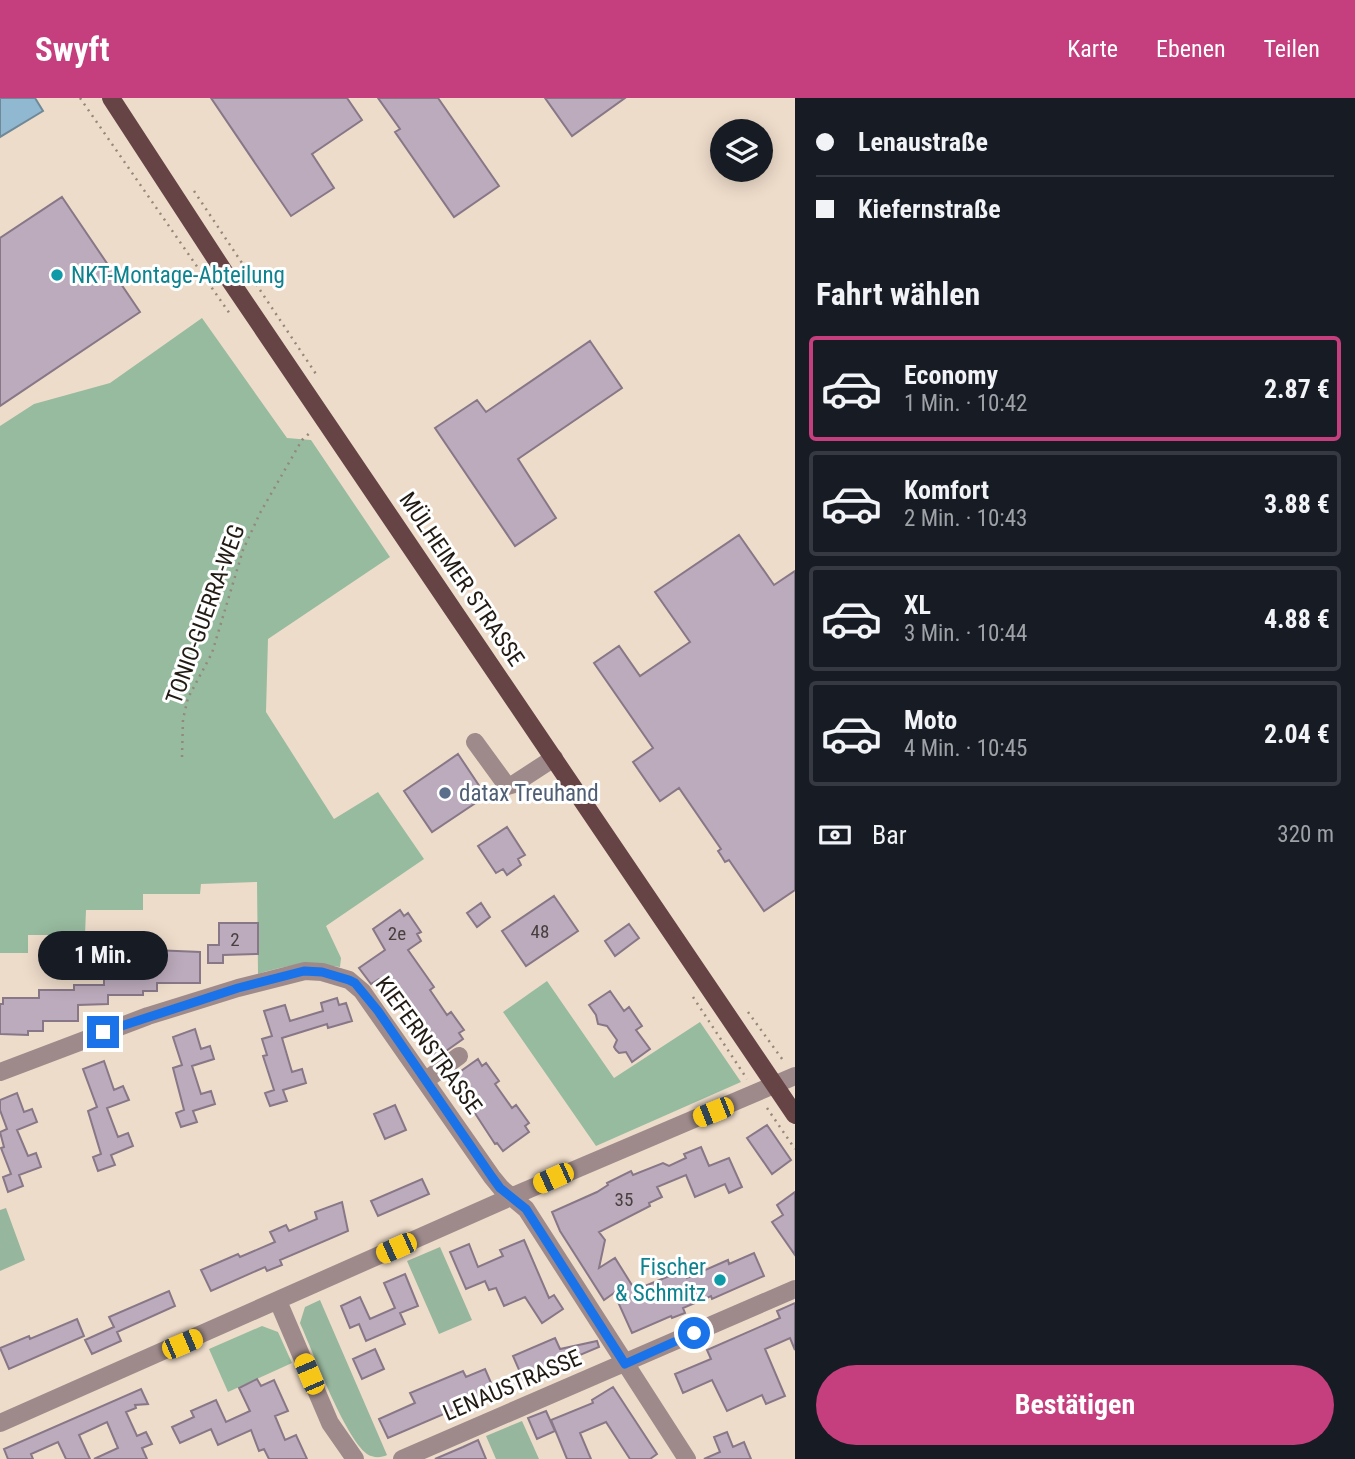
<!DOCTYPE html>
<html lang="de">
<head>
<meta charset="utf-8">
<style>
  :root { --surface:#171b24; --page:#20242c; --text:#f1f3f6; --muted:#9ea1a6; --line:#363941; --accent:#c53e7d }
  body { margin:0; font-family:"Roboto Condensed",sans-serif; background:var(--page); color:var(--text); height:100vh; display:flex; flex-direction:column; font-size:26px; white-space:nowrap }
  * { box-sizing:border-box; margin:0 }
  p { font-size:23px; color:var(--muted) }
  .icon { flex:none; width:38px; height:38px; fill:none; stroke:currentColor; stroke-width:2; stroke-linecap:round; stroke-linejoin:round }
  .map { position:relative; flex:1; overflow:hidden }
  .details { display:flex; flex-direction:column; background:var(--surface); width:560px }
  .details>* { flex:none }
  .hud { display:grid; align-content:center; height:154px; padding:0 21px; background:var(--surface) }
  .controls { position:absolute; left:710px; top:21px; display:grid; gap:14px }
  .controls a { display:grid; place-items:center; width:63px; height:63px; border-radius:50%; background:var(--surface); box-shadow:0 4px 18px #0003; font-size:35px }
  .end { position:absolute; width:32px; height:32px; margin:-16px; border:9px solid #1a73e8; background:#fff; box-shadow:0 0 0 4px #fff }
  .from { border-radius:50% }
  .bubble { position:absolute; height:49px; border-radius:24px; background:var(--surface); box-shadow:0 4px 18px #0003; font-size:23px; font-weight:700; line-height:49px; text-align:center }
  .car { position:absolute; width:21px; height:42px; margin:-21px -10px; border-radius:9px; box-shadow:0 0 5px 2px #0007; background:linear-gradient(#f5c518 24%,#345 0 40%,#f5c518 0 76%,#345 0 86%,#f5c518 0) }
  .hud b { display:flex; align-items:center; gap:24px; height:66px; font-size:26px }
  .hud b+b { border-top:2px solid var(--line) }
  .hud i { width:18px; height:18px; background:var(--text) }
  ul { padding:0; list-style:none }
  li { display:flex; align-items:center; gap:21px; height:105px; margin:0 14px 10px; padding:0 7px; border:4px solid var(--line); border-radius:7px }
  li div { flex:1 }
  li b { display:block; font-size:26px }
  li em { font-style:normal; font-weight:700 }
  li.selected { border-color:var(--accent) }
  li>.icon { width:63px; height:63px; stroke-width:1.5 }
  h2 { padding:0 21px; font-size:32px; line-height:84px }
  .pay { display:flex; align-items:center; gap:18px; height:77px; padding:0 21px; font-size:26px }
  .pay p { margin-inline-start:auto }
  .button { display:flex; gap:14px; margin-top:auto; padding:14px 21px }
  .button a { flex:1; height:80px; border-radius:42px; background:var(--accent); color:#fff; font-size:28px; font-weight:700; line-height:80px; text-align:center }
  header { display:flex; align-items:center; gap:42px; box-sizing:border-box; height:98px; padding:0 35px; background:var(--accent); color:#fff }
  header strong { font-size:33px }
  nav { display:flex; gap:38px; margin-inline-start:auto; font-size:24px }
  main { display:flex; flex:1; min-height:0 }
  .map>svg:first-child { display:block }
  .green { fill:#96b69d }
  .forest { fill:#97bb9f }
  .water { fill:#91b8d1; stroke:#6f8998; stroke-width:2 }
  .building { fill:#bcabbc; stroke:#877787; stroke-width:2 }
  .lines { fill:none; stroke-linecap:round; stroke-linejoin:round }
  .path { stroke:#94887b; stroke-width:2.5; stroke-dasharray:2 5; stroke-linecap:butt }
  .minor { stroke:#9e8a8a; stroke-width:18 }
  .major { stroke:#664445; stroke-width:18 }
  .route { stroke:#1a73e8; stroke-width:9 }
  .culture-dot { fill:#0f9aa8; stroke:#fff; stroke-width:2.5 }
  .service-dot { fill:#5c6f8a; stroke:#fff; stroke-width:2.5 }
  .labels { text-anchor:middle; stroke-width:6; stroke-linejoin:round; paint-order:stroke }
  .number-label { font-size:19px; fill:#483f3e }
  .culture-label { font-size:23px; fill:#0d838f; stroke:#fff; text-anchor:start }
  .street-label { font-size:23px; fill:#211b14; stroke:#fff }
  .service-label { font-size:23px; fill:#4e5e75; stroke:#fff; text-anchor:start }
</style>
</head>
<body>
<header>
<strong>Swyft</strong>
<nav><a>Karte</a><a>Ebenen</a><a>Teilen</a></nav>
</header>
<main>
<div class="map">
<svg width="795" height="1361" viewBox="0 0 795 1361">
  <rect width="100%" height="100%" fill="#eedcca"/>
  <!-- green -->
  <path class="green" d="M 6,1110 L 25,1162 L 0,1173 L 0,1112 Z
    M 440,1149 L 472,1222 L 439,1236 L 407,1163 Z
    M 320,1202 L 387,1357 C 381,1360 373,1360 367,1356 C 344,1338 313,1254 300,1225 L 305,1209 Z
    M 522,1323 L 539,1361 L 496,1361 L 486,1338 Z"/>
  <!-- forest -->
  <path class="forest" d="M 202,220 L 287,340 L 311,342 L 390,459 L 268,541 L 266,614 L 334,721 L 378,694 L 424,761 L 326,828 L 341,860 L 340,869 C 307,864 291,866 258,876 L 257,784 L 201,786 L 200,796 L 143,796 L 143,812 L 86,812 L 85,837 L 28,837 L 28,855 L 0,855 L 0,328 L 34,306 L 110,285 Z
    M 547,883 L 614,980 L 700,924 L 741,984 L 596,1048 L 503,914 Z
    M 262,1228 L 278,1234 L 292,1265 L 228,1294 L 209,1251 Z"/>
  <!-- water -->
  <path class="water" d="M 0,0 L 35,0 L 43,13 L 0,39 Z"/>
  <!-- building -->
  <path class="building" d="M 211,0 L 347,0 L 362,22 L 312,56 L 334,90 L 291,118 Z
    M 378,0 L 438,0 L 499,88 L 454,119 L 395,34 L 400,31 Z
    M 545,0 L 625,0 L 572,38 Z
    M 62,99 L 140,214 L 0,308 L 0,140 Z
    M 590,243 L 622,290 L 518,361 L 556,420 L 515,448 L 435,330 L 477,302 L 486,314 Z
    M 739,437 L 774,487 L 795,473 L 795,792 L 764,813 L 729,762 L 725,764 L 722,759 L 718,753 L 721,751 L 679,690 L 660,703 L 633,664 L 653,650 L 594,565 L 619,548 L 640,578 L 690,544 L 655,494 Z
    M 458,656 L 486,698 L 432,734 L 404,693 Z
    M 507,729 L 525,757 L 518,761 L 521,767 L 507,777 L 503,771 L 496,775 L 478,748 Z
    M 554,798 L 578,833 L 526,868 L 502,833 Z
    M 481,805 L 490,819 L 477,829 L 467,815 Z
    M 400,812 L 404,818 L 408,815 L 421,834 L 417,836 L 421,843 L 408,852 L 434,889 L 430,892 L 447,917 L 451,914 L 464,932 L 459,935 L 463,941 L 436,960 L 431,952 L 429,953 L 418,938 L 420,936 L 379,881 L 371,886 L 359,870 L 385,852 L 373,831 Z
    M 219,825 L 258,825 L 258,856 L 223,857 L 223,865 L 208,865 L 208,847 L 219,847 Z
    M 629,826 L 639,840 L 615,858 L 605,843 Z
    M 153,852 L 200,854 L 200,885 L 157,885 L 157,893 L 143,893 L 143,897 L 108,897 L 108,906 L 78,907 L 78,923 L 43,923 L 43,933 L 28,933 L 28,937 L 0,936 L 0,906 L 3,906 L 3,900 L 39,900 L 39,892 L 74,892 L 74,887 L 104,887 L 104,866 L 119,866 L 119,873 L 153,873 Z
    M 610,893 L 624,913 L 629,909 L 642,928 L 636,932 L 650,951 L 632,964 L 626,954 L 619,955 L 616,952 L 614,949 L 617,942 L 607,928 L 598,926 L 596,917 L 589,907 Z
    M 337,900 L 339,907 L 346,905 L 352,923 L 328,930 L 327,926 L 282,940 L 292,974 L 302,971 L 306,985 L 283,992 L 287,1003 L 270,1008 L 265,995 L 274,992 L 263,958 L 267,957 L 262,941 L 272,938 L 264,913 L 285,907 L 290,923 L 323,913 L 321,905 Z
    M 195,931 L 201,951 L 210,948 L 214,961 L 192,968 L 201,996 L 211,993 L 215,1006 L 193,1013 L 197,1024 L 181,1029 L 176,1015 L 184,1012 L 173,970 L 182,967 L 173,939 Z
    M 478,961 L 482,968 L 486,965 L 499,983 L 495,986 L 512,1010 L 516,1007 L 529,1025 L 525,1028 L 529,1034 L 503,1053 L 497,1045 L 495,1046 L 467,1003 L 465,1004 L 459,997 L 451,980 Z
    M 104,963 L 114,992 L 123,988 L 129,1002 L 107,1010 L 118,1039 L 128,1035 L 133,1048 L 111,1057 L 115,1067 L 98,1073 L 93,1059 L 101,1056 L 88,1013 L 97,1009 L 83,971 Z
    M 17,995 L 24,1014 L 32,1011 L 37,1024 L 17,1032 L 28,1058 L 36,1055 L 41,1069 L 19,1077 L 23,1088 L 8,1094 L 3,1079 L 11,1076 L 1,1050 L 4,1049 L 0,1034 L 7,1031 L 0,1012 L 0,1002 Z
    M 395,1007 L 406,1032 L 385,1041 L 374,1016 Z
    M 767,1027 L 791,1062 L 772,1076 L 747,1040 Z
    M 701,1049 L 709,1068 L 729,1060 L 742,1089 L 729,1095 L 725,1086 L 695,1099 L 686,1077 L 657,1089 L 662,1099 L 649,1105 L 650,1108 L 599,1134 L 605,1142 L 599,1170 L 615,1160 L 635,1192 L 684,1172 L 687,1180 L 728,1162 L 729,1166 L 754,1155 L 764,1178 L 712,1201 L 711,1198 L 683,1210 L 685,1215 L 672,1220 L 671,1218 L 632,1235 L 614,1195 L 604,1202 L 560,1133 L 552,1114 L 597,1094 L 608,1087 L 607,1085 L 631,1073 L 633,1077 L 663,1065 L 669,1068 L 686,1060 L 684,1056 Z
    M 422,1081 L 429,1096 L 378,1118 L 371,1103 Z
    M 795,1094 L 795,1157 L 772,1124 L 783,1117 L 777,1107 Z
    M 342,1104 L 348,1133 L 280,1162 L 282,1167 L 267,1173 L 265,1169 L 211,1193 L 201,1172 L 238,1156 L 240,1159 L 275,1144 L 270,1134 L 286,1127 L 289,1133 L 317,1121 L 315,1114 Z
    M 524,1142 L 549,1200 L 554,1197 L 563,1211 L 542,1225 L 525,1199 L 504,1208 L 496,1190 L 489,1192 L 485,1183 L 466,1191 L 450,1154 L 469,1146 L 478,1169 L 503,1158 L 500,1152 Z
    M 405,1176 L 418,1208 L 400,1215 L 405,1226 L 366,1243 L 359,1226 L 350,1230 L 341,1208 L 360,1199 L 370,1221 L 395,1210 L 384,1185 Z
    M 169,1193 L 175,1208 L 117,1234 L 121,1243 L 92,1256 L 85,1242 L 114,1229 L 109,1219 Z
    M 795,1205 L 795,1252 L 790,1240 L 765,1251 L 785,1298 L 766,1306 L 762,1297 L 727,1313 L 712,1282 L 683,1295 L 675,1276 L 711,1261 L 707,1252 L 780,1220 L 777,1213 Z
    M 77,1221 L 84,1238 L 9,1271 L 0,1250 L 29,1238 L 30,1241 Z
    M 555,1240 L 560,1251 L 597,1243 L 599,1249 L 523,1281 L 513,1258 Z
    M 375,1251 L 384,1271 L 362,1281 L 353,1261 Z
    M 485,1271 L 495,1294 L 388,1340 L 379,1321 L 415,1305 L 410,1295 L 463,1273 L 466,1279 Z
    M 257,1281 L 261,1288 L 274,1282 L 288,1313 L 275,1318 L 285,1342 L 296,1337 L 307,1361 L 269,1361 L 264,1351 L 259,1353 L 251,1332 L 218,1347 L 211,1331 L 180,1345 L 172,1329 L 194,1319 L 191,1313 L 216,1302 L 226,1324 L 250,1313 L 239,1290 Z
    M 613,1289 L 657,1356 L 650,1361 L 630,1361 L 606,1324 L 580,1335 L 591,1361 L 567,1361 L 551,1322 L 593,1305 L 592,1302 Z
    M 141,1291 L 148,1306 L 135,1307 L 136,1310 L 126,1314 L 137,1338 L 146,1334 L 152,1346 L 142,1350 L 147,1361 L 94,1361 L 118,1350 L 107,1324 L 79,1337 L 90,1361 L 66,1361 L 58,1344 L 31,1356 L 33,1361 L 8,1361 L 4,1351 Z
    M 546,1313 L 555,1333 L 537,1341 L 528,1320 Z
    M 727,1334 L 733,1349 L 744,1344 L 751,1361 L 704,1361 L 720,1354 L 714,1339 Z
    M 478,1342 L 486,1361 L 435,1361 L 463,1349 Z"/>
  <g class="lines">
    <!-- path -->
    <path class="path" d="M 80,0 L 230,216
      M 194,93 L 318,279
      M 182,659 L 183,621 L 188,600 L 212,555 L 243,452 L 260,415 L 302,342 L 312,333
      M 693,899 L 747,981
      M 748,914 L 785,965
      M 767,1010 L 795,1051
      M 545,1270 L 548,1280"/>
    <!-- minor -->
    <path class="minor" d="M 475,644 L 507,688 L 514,686 L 554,660
      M 0,974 L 148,918 L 238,890 L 305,873 L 322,874 L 349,882 L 362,893 L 492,1079 L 501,1090 L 526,1111 L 687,1361
      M 426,982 L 459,958
      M 278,1203 L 330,1325 L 355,1361
      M 0,1325 L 513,1098 L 795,978
      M 402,1361 L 795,1191"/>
    <!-- major -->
    <path class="major" d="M 111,0 L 225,175 L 795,1017"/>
  </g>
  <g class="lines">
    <!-- route -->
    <path class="route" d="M 103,934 L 238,890 L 304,873 L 322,874 L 349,882 L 355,885 L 378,913 L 492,1079 L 500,1090 L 526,1111 L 625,1266 L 694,1235"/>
  </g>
  <!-- markers -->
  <g class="culture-dot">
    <circle cx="57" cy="177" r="7"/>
    <circle cx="720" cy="1182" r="7"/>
  </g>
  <circle class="service-dot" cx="445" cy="695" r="7"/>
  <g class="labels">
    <!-- number labels -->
    <g class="number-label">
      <text x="540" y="840">48</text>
      <text x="397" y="842">2e</text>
      <text x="235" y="848">2</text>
      <text x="624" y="1108">35</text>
    </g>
    <!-- culture labels -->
    <g class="culture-label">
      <text x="71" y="185">NKT-Montage-Abteilung</text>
      <text x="706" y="1177" text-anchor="end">Fischer<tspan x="706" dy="26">&amp; Schmitz</tspan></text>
    </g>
    <!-- street labels -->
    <g class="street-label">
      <text transform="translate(462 481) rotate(56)" y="8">MÜLHEIMER STRASSE</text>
      <text transform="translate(205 516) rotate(-70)" y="8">TONIO-GUERRA-WEG</text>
      <text transform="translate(429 947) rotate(54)" y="8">KIEFERNSTRASSE</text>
      <text transform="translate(512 1287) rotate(-23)" y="8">LENAUSTRASSE</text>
    </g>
    <!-- service labels -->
    <g class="service-label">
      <text x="459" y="703">datax Treuhand</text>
    </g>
  </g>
</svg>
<div class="controls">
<a><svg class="icon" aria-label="layers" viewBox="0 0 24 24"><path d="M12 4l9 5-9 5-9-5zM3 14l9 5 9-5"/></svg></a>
</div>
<i class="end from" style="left:694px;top:1235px"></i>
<i class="end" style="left:103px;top:934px"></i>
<div class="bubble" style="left:38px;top:833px;width:130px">1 Min.</div>
<i class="car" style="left:713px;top:1014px;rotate:248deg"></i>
<i class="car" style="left:553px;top:1080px;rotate:246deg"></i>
<i class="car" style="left:396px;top:1150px;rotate:246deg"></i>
<i class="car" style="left:182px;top:1246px;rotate:67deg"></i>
<i class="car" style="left:309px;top:1276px;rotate:337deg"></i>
</div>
<section class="details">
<div class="hud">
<b><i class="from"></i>Lenaustraße</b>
<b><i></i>Kiefernstraße</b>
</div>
<h2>Fahrt wählen</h2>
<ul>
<li class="selected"><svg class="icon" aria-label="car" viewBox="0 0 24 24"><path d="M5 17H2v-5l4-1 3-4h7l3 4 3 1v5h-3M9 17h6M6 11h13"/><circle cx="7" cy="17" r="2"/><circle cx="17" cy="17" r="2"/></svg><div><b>Economy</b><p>1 Min. · 10:42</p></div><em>2.87 €</em></li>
<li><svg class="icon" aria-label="car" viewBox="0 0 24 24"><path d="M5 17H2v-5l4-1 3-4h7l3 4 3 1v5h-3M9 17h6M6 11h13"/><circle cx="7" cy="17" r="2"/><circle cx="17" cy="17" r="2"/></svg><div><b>Komfort</b><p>2 Min. · 10:43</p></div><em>3.88 €</em></li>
<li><svg class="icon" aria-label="car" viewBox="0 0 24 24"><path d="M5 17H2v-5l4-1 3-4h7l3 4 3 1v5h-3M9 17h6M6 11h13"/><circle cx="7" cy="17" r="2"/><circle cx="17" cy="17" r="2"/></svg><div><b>XL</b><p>3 Min. · 10:44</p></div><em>4.88 €</em></li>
<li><svg class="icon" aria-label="car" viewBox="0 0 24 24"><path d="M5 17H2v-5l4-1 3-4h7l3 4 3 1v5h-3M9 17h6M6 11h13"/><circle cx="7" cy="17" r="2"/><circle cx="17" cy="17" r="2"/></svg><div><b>Moto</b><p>4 Min. · 10:45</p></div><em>2.04 €</em></li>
</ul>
<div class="pay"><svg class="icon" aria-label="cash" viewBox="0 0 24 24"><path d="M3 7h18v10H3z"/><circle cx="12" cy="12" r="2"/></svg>Bar<p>320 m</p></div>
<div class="button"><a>Bestätigen</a></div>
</section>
</main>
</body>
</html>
